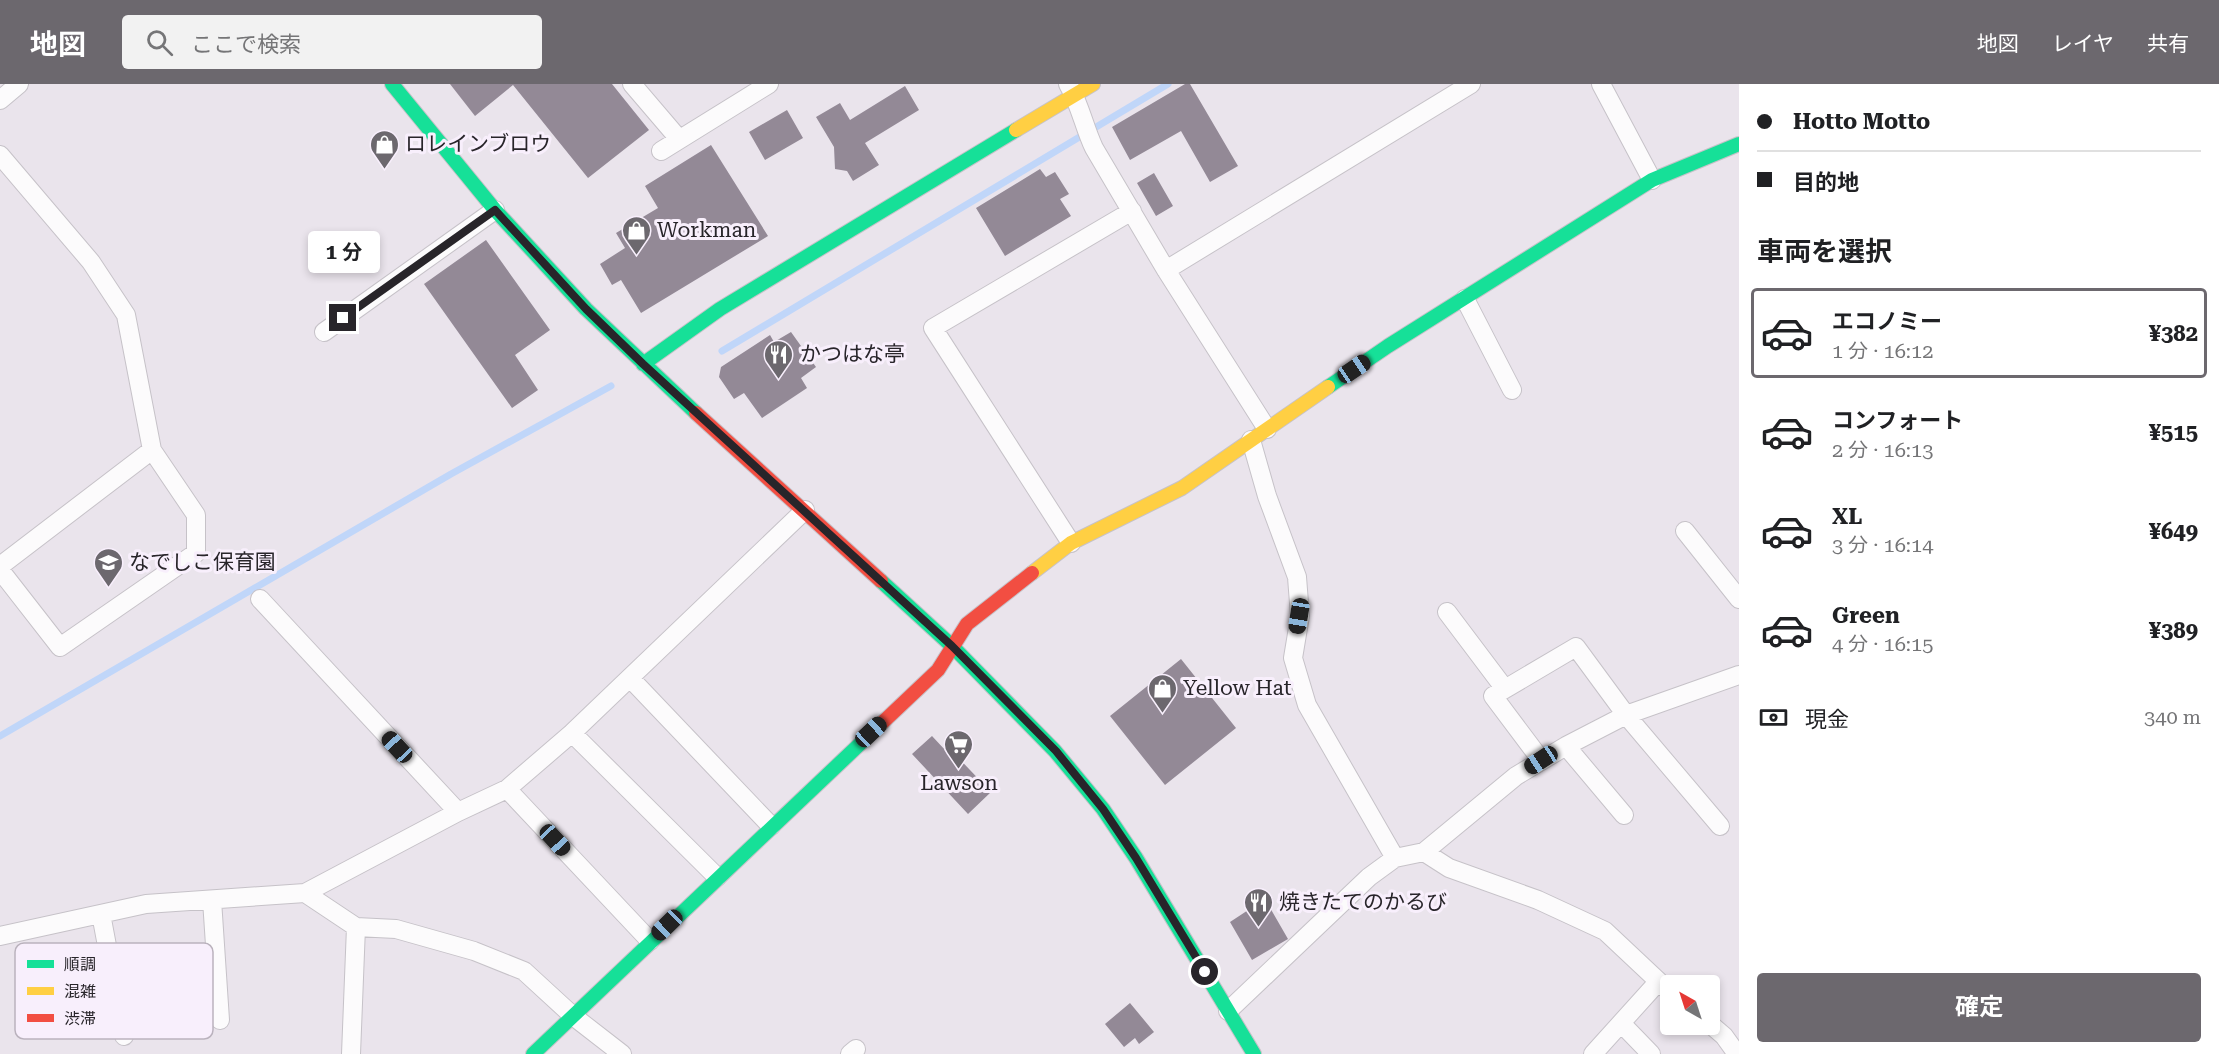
<!DOCTYPE html>
<html lang="ja">
<head>
<meta charset="utf-8">
<style>
  :root { --surface:#fff; --page:#f2f2f2; --text:#202124; --muted:#757577; --line:#e0e0e0; --accent:#6c686e }
  body { margin:0; font-family:"Roboto Serif","Noto Sans JP",serif; background:var(--page); color:var(--text); height:100vh; display:flex; flex-direction:column; font-size:22px; white-space:nowrap }
  * { box-sizing:border-box; margin:0 }
  p { font-size:20px; color:var(--muted) }
  .icon { flex:none; width:33px; height:33px; fill:none; stroke:currentColor; stroke-width:2; stroke-linecap:round; stroke-linejoin:round }
  .map { position:relative; flex:1; overflow:hidden }
  .drawer { display:flex; flex-direction:column; background:var(--surface); width:480px }
  .drawer>* { flex:none }
  .banner { display:grid; align-content:center; height:132px; padding:0 18px; background:var(--surface) }
  .needle { width:39px; rotate:321deg }
  .tools { position:absolute; left:1660px; top:891px; display:grid; gap:12px }
  .tools a { display:grid; place-items:center; width:60px; height:60px; border-radius:6px; background:var(--surface); box-shadow:0 3px 9px #0003; font-size:30px }
  .end { position:absolute; width:27px; height:27px; margin:-14px; border:8px solid #28252a; background:#fff; box-shadow:0 0 0 3px #fff }
  .from { border-radius:50% }
  .bubble { position:absolute; height:42px; border-radius:6px; background:var(--surface); box-shadow:0 3px 9px #0003; font-size:20px; font-weight:700; line-height:42px; text-align:center }
  .car { position:absolute; width:18px; height:36px; margin:-18px -9px; border-radius:8px; box-shadow:0 0 4px 2px #0007; background:linear-gradient(#222 24%,#8ab4d8 0 40%,#222 0 76%,#8ab4d8 0 86%,#222 0) }
  .banner b { display:flex; align-items:center; gap:21px; height:57px; font-size:22px }
  .banner b+b { border-top:2px solid var(--line) }
  .banner i { width:15px; height:15px; background:var(--text) }
  ul { padding:0; list-style:none }
  li { display:flex; align-items:center; gap:18px; height:90px; margin:0 12px 9px; padding:0 6px; border:3px solid transparent; border-radius:6px }
  li div { flex:1 }
  li b { display:block; font-size:22px }
  li em { font-style:normal; font-weight:700 }
  li.current { border-color:var(--accent) }
  li>.icon { width:54px; height:54px; stroke-width:1.5 }
  h2 { padding:0 18px; font-size:27px; line-height:72px }
  .pay { display:flex; align-items:center; gap:15px; height:66px; padding:0 18px; font-size:22px }
  .pay p { margin-inline-start:auto }
  .primary-button { display:flex; gap:12px; margin-top:auto; padding:12px 18px }
  .primary-button a { flex:1; height:69px; border-radius:6px; background:var(--accent); color:#fff; font-size:24px; font-weight:700; line-height:69px; text-align:center }
  header { display:flex; align-items:center; gap:36px; box-sizing:border-box; height:84px; padding:0 30px; background:var(--accent); color:#fff }
  header strong { font-size:28px }
  nav { display:flex; gap:33px; margin-inline-start:auto; font-size:21px }
  .search { width:420px; height:54px; background:var(--page); display:flex; align-items:center; gap:15px; box-sizing:border-box; padding:0 21px; border-radius:6px; color:var(--muted); font-size:22px }
  main { display:flex; flex:1; min-height:0 }
  .map>svg:first-child { display:block }
  .lines { fill:none; stroke-linecap:round; stroke-linejoin:round }
  .stream { stroke:#c0d6f9; stroke-width:7 }
  .building { fill:#938996 }
  .street-casing { stroke:#c6c2c8; stroke-width:20 }
  .fast-casing { stroke:#c6c2c8; stroke-width:16 }
  .slow-casing { stroke:#c6c2c8; stroke-width:16 }
  .jam-casing { stroke:#c6c2c8; stroke-width:16 }
  .street { stroke:#fcfbfc; stroke-width:18 }
  .fast { stroke:#16e098; stroke-width:14 }
  .slow { stroke:#ffcf43; stroke-width:14 }
  .jam { stroke:#f24e42; stroke-width:14 }
  .route { stroke:#28252a; stroke-width:8 }
  .labels { text-anchor:middle; stroke-width:6; stroke-linejoin:round; paint-order:stroke }
  .poi-label { font-size:21px; fill:#28252a; stroke:#f8effc; text-anchor:start }
  .key { fill:#f8effc; stroke:#bab2bd; stroke-width:1.5 }
  .key-label { font-size:16px; fill:#28252a }
</style>
</head>
<body>
<header>
<strong>地図</strong>
<div class="search"><svg class="icon" aria-label="search" viewBox="0 0 24 24"><circle cx="10" cy="10" r="6"/><path d="M15 15l6 6"/></svg>ここで検索</div>
<nav><a>地図</a><a>レイヤ</a><a>共有</a></nav>
</header>
<main>
<div class="map">
<svg width="1739" height="970" viewBox="0 0 1739 970">
  <rect width="100%" height="100%" fill="#eae4ec"/>
  <g class="lines">
    <!-- stream -->
    <path class="stream" d="M 722,267 L 1168,0
      M 0,652 L 451,390 L 611,302"/>
  </g>
  <!-- building -->
  <path class="building" d="M 450,0 L 612,0 L 649,46 L 588,94 L 513,1 L 475,32 Z
    M 1185,0 L 1190,0 L 1238,82 L 1210,98 L 1181,47 L 1130,76 L 1112,43 Z
    M 905,2 L 919,26 L 865,59 L 879,81 L 853,97 L 847,87 L 835,85 L 834,63 L 816,33 L 840,19 L 850,36 Z
    M 787,26 L 803,54 L 765,76 L 749,48 Z
    M 711,61 L 768,152 L 641,229 L 621,196 L 612,201 L 600,180 L 625,164 L 616,149 L 658,124 L 645,102 Z
    M 1040,85 L 1046,93 L 1055,88 L 1069,110 L 1060,115 L 1071,132 L 1005,172 L 976,124 Z
    M 1154,89 L 1173,122 L 1156,132 L 1137,99 Z
    M 486,156 L 550,246 L 515,271 L 538,306 L 512,324 L 424,200 Z
    M 791,248 L 816,283 L 801,294 L 807,304 L 762,334 L 744,309 L 734,315 L 719,293 L 721,283 L 770,251 L 774,258 Z
    M 1181,575 L 1236,644 L 1165,701 L 1110,632 Z
    M 932,652 L 946,667 L 949,664 L 991,708 L 968,730 L 912,670 Z
    M 1265,815 L 1288,855 L 1252,876 L 1230,838 Z
    M 1130,919 L 1154,948 L 1139,960 L 1135,954 L 1124,963 L 1105,940 Z"/>
  <g class="lines">
    <defs>
      <path id="street" d="M 632,0 L 679,55
        M 1068,0 C 1080,20 1084,43 1094,64 L 1166,186 L 1267,345
        M 1601,0 L 1652,96
        M 0,16 L 19,0
        M 661,67 L 769,0
        M 0,71 L 91,178 L 126,231 L 152,366 L 196,431 L 196,469 L 60,563 L 0,486
        M 1166,186 L 1471,0
        M 1465,215 L 1512,306
        M 324,248 L 495,126
        M 1251,356 L 1267,412 L 1297,493 L 1300,532 L 1293,574 L 1307,621 L 1395,774
        M 1685,447 L 1739,515
        M 1071,459 L 933,244 L 1132,127
        M 0,482 L 152,366
        M 260,515 L 458,728
        M 1447,528 L 1505,605
        M 630,594 L 771,742
        M 572,649 L 717,793
        M 1566,662 L 1624,731
        M 1541,676 L 1493,612 L 1576,563 L 1626,631 L 1720,742
        M 507,705 L 650,857
        M 1424,768 L 1449,784 L 1538,816 L 1605,847 L 1671,909
        M 305,809 L 356,843 L 396,845 L 474,867 L 524,887 L 573,932 L 622,970
        M 212,816 L 220,936
        M 101,830 L 124,952
        M 0,852 L 146,820 L 305,809 L 458,728 L 507,705 L 572,649 L 805,426
        M 1228,927 L 1369,793 L 1395,774 L 1424,768 L 1516,692 L 1566,662 L 1626,631 L 1739,591
        M 1621,939 L 1651,970
        M 1710,940 L 1724,952 L 1737,970
        M 351,970 L 356,843
        M 850,970 L 856,965
        M 1593,970 L 1658,898"/>
      <path id="fast" d="M 392,0 L 495,126 L 586,225 L 696,329
        M 643,280 L 720,225 L 1016,46
        M 1328,303 L 1388,262 L 1652,96 L 1739,60
        M 881,497 L 952,562 L 1055,667 L 1103,725 L 1136,774 L 1254,970
        M 533,970 L 882,639"/>
      <path id="slow" d="M 1016,46 L 1093,0
        M 1032,489 L 1071,459 L 1182,404 L 1328,303"/>
      <path id="jam" d="M 696,329 L 881,497
        M 882,639 L 938,586 L 967,540 L 1032,489"/>
    </defs>
    <!-- street casing -->
    <use href="#street" class="street-casing"/>
    <!-- fast casing -->
    <use href="#fast" class="fast-casing"/>
    <!-- slow casing -->
    <use href="#slow" class="slow-casing"/>
    <!-- jam casing -->
    <use href="#jam" class="jam-casing"/>
    <!-- street -->
    <use href="#street" class="street"/>
    <!-- fast -->
    <use href="#fast" class="fast"/>
    <!-- slow -->
    <use href="#slow" class="slow"/>
    <!-- jam -->
    <use href="#jam" class="jam"/>
  </g>
  <g class="lines">
    <!-- route -->
    <path class="route" d="M 343,234 L 495,126 L 586,225 L 643,280 L 952,562 L 1056,667 L 1103,725 L 1136,774 L 1205,888"/>
  </g>
  <!-- icons -->
  <defs>
    <symbol id="shop-pin" viewBox="-11 -11 22 30"><path d="M0 17L-7.5 6A9.5 9.5 0 1 1 7.5 6Z" fill="#6c686e" stroke="#f8effc"/><path d="M-5-2.5h2.3a2.7 3.5 0 0 1 5.4 0H5L5.5 6h-11ZM-1.5-2.5h3a1.5 2.3 0 0 0-3 0Z" fill="#fff"/></symbol>
    <symbol id="restaurant-pin" viewBox="-11 -11 22 30"><path d="M0 17L-7.5 6A9.5 9.5 0 1 1 7.5 6Z" fill="#6c686e" stroke="#f8effc"/><path d="M-5-6h1v4h1v-4h1v4h1v-4h1v5L-1.5 .5V6h-2V.5L-5-1ZM5-6V6H3V1.5H1.5Q1.5-4 5-6Z" fill="#fff"/></symbol>
    <symbol id="school-pin" viewBox="-11 -11 22 30"><path d="M0 17L-7.5 6A9.5 9.5 0 1 1 7.5 6Z" fill="#6c686e" stroke="#f8effc"/><path d="M0-5L7-2L0 1L-7-2ZM-4 1L0 2.5L4 1V4Q0 6-4 4Z" fill="#fff"/></symbol>
    <symbol id="supermarket-pin" viewBox="-11 -11 22 30"><path d="M0 17L-7.5 6A9.5 9.5 0 1 1 7.5 6Z" fill="#6c686e" stroke="#f8effc"/><path d="M-6-5.5h2.5l.6 2H6L4.5 2H-2.5L-4.4-4H-6ZM-1.5 3.2a1.3 1.3 0 1 0 .1 0ZM3 3.2a1.3 1.3 0 1 0 .1 0Z" fill="#fff"/></symbol>
  </defs>
  <g fill-rule="evenodd">
    <use href="#shop-pin" x="368" y="44" width="33" height="45"/>
    <use href="#shop-pin" x="620" y="130" width="33" height="45"/>
    <use href="#restaurant-pin" x="762" y="254" width="33" height="45"/>
    <use href="#school-pin" x="92" y="462" width="33" height="45"/>
    <use href="#shop-pin" x="1146" y="588" width="33" height="45"/>
    <use href="#supermarket-pin" x="942" y="644" width="33" height="45"/>
    <use href="#restaurant-pin" x="1242" y="802" width="33" height="45"/>
  </g>
  <g class="labels">
    <!-- poi labels -->
    <g class="poi-label">
      <text x="405" y="67">ロレインブロウ</text>
      <text x="657" y="153">Workman</text>
      <text x="800" y="277">かつはな亭</text>
      <text x="129" y="485">なでしこ保育園</text>
      <text x="1183" y="611">Yellow Hat</text>
      <text x="959" y="706" text-anchor="middle">Lawson</text>
      <text x="1279" y="825">焼きたてのかるび</text>
    </g>
  </g>
  <!-- legend -->
  <rect x="15" y="859" width="198" height="96" rx="9" class="key"/>
  <rect x="27" y="876" width="27" height="8" fill="#16e098"/>
  <rect x="27" y="903" width="27" height="8" fill="#ffcf43"/>
  <rect x="27" y="930" width="27" height="8" fill="#f24e42"/>
  <g class="key-label">
    <text x="64" y="886">順調</text>
    <text x="64" y="913">混雑</text>
    <text x="64" y="940">渋滞</text>
  </g>
</svg>
<div class="tools">
<a><svg class="needle" viewBox="-14 -14 28 28"><path d="M0-13l5 13h-10z" fill="#e53935"/><path d="M0 13l5-13h-10z" fill="#757577"/></svg></a>
</div>
<i class="end from" style="left:1205px;top:888px"></i>
<i class="end" style="left:343px;top:234px"></i>
<div class="bubble" style="left:308px;top:147px;width:72px">1 分</div>
<i class="car" style="left:1354px;top:285px;rotate:56deg"></i>
<i class="car" style="left:1299px;top:532px;rotate:189deg"></i>
<i class="car" style="left:871px;top:648px;rotate:47deg"></i>
<i class="car" style="left:397px;top:663px;rotate:317deg"></i>
<i class="car" style="left:1541px;top:676px;rotate:237deg"></i>
<i class="car" style="left:555px;top:756px;rotate:137deg"></i>
<i class="car" style="left:667px;top:841px;rotate:226deg"></i>
</div>
<section class="drawer">
<div class="banner">
<b><i class="from"></i>Hotto Motto</b>
<b><i></i>目的地</b>
</div>
<h2>車両を選択</h2>
<ul>
<li class="current"><svg class="icon" aria-label="car" viewBox="0 0 24 24"><path d="M5 17H2v-5l4-1 3-4h7l3 4 3 1v5h-3M9 17h6M6 11h13"/><circle cx="7" cy="17" r="2"/><circle cx="17" cy="17" r="2"/></svg><div><b>エコノミー</b><p>1 分 · 16:12</p></div><em>¥382</em></li>
<li><svg class="icon" aria-label="car" viewBox="0 0 24 24"><path d="M5 17H2v-5l4-1 3-4h7l3 4 3 1v5h-3M9 17h6M6 11h13"/><circle cx="7" cy="17" r="2"/><circle cx="17" cy="17" r="2"/></svg><div><b>コンフォート</b><p>2 分 · 16:13</p></div><em>¥515</em></li>
<li><svg class="icon" aria-label="car" viewBox="0 0 24 24"><path d="M5 17H2v-5l4-1 3-4h7l3 4 3 1v5h-3M9 17h6M6 11h13"/><circle cx="7" cy="17" r="2"/><circle cx="17" cy="17" r="2"/></svg><div><b>XL</b><p>3 分 · 16:14</p></div><em>¥649</em></li>
<li><svg class="icon" aria-label="car" viewBox="0 0 24 24"><path d="M5 17H2v-5l4-1 3-4h7l3 4 3 1v5h-3M9 17h6M6 11h13"/><circle cx="7" cy="17" r="2"/><circle cx="17" cy="17" r="2"/></svg><div><b>Green</b><p>4 分 · 16:15</p></div><em>¥389</em></li>
</ul>
<div class="pay"><svg class="icon" aria-label="cash" viewBox="0 0 24 24"><path d="M3 7h18v10H3z"/><circle cx="12" cy="12" r="2"/></svg>現金<p>340 m</p></div>
<div class="primary-button"><a>確定</a></div>
</section>
</main>
</body>
</html>
